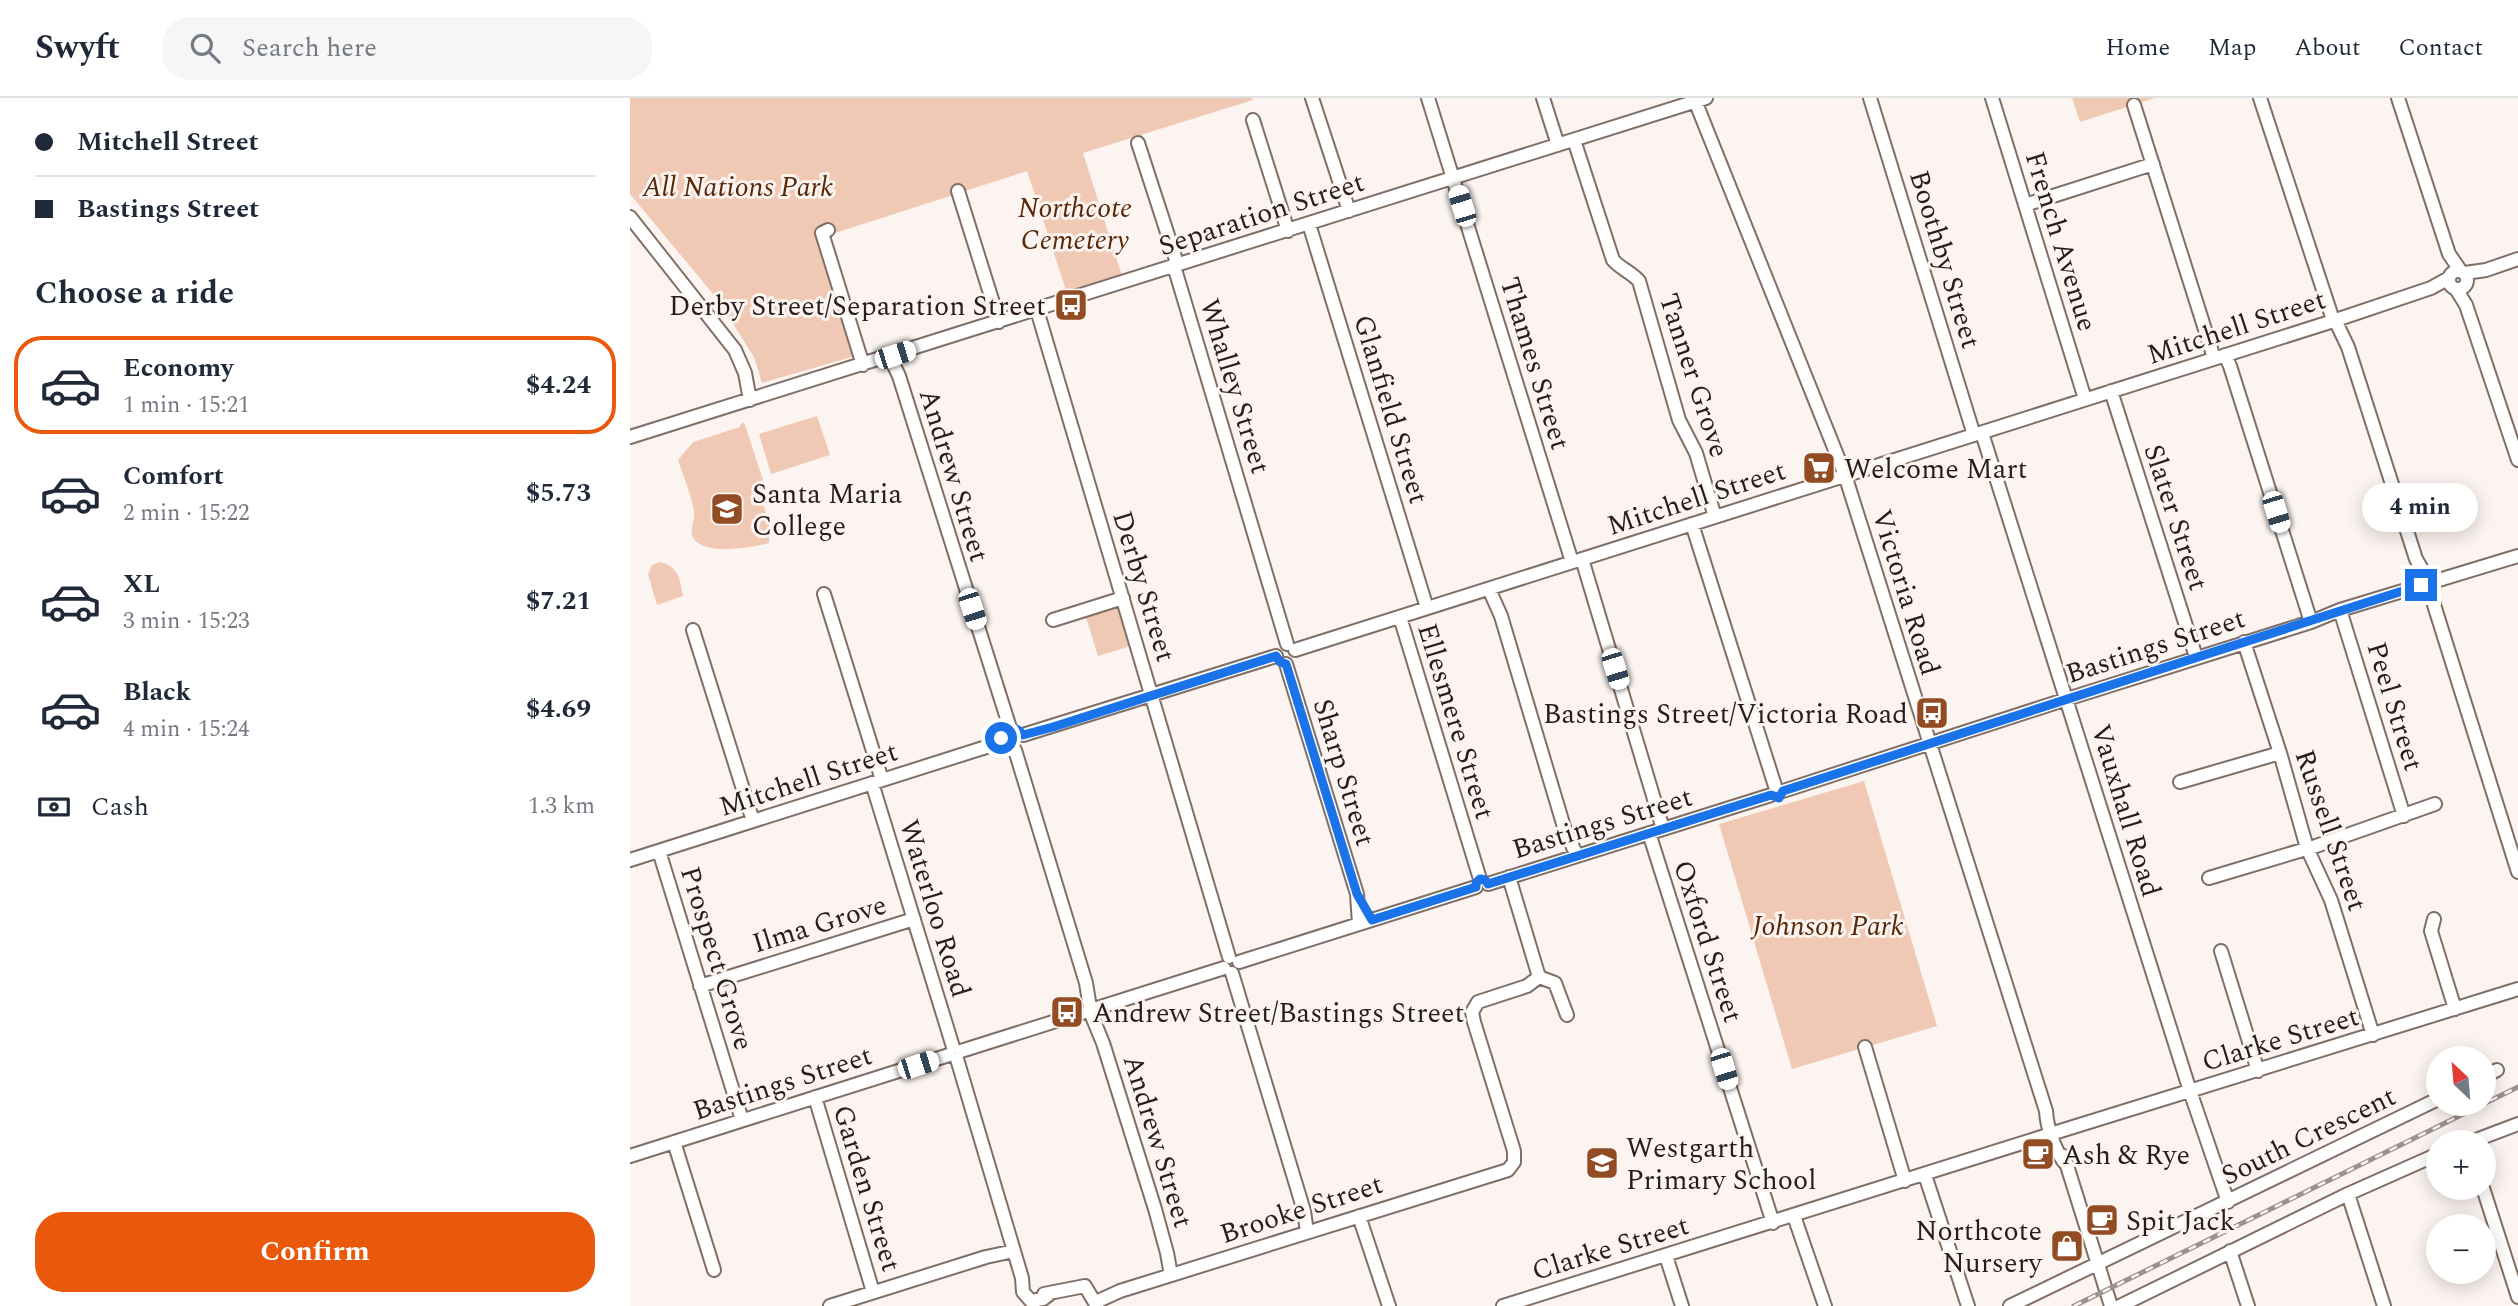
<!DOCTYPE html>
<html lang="en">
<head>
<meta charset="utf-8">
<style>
  :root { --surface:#fff; --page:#f6f6f7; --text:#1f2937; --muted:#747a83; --line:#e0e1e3; --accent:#ea580c }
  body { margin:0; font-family:Spectral,serif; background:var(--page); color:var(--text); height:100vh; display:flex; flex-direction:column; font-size:26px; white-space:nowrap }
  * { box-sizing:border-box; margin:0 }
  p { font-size:23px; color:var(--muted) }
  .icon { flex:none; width:38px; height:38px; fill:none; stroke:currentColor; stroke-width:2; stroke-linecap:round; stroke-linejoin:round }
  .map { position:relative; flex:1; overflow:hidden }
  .sheet { display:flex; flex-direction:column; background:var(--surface); width:630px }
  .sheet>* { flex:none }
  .hud { display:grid; align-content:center; height:154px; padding:0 35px; background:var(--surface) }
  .needle { width:46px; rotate:334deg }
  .controls { position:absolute; left:1796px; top:948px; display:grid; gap:14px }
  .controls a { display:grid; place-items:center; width:70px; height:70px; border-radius:50%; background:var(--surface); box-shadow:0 4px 18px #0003; font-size:35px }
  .end { position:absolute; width:32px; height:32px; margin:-16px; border:9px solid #1a73e8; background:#fff; box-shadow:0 0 0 4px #fff }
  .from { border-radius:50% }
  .bubble { position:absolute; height:49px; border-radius:24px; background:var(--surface); box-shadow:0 4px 18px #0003; font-size:23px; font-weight:700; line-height:49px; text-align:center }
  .car { position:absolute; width:21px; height:42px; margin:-21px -10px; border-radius:9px; box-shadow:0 0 5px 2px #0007; background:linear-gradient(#fff 24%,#345 0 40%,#fff 0 76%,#345 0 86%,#fff 0) }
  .hud b { display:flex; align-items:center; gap:24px; height:66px; font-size:26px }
  .hud b+b { border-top:2px solid var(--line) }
  .hud i { width:18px; height:18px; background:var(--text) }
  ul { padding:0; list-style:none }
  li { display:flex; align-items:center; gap:21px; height:98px; margin:0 14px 10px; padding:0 21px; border:4px solid transparent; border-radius:28px }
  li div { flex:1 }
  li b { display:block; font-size:26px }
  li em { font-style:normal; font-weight:700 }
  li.on { border-color:var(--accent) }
  li>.icon { width:63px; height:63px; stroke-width:1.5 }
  h2 { padding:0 35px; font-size:32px; line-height:84px }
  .pay { display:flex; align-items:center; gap:18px; height:77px; padding:0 35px; font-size:26px }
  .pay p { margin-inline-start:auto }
  .action { display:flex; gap:14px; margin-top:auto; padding:14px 35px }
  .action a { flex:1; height:80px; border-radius:28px; background:var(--accent); color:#fff; font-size:28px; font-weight:700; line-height:80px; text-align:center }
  header { display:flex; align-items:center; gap:42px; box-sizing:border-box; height:98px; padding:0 35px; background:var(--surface); border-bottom:2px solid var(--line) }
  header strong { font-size:33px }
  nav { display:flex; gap:38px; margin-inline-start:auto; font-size:24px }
  .search { width:490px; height:63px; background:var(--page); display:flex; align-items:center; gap:18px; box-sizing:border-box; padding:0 24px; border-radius:28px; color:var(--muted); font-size:26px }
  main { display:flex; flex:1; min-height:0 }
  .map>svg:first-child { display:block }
  .green { fill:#f0c9b5 }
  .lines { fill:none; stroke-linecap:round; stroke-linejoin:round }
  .minor-casing { stroke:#806f66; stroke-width:16 }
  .minor { stroke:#fff; stroke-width:12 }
  .rail-casing { stroke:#9a928e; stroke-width:5 }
  .rail { stroke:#fcf4f0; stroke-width:2.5; stroke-dasharray:8; stroke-linecap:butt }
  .route { stroke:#1a73e8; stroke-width:9 }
  .labels { text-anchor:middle; stroke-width:6; stroke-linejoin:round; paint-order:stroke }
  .park-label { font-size:28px; font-style:italic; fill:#582808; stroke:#fcf4f0 }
  .street-label { font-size:28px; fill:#251e1a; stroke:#fcf4f0 }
  .poi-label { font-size:28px; fill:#251e1a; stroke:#fcf4f0; text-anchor:start }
</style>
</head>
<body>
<header>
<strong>Swyft</strong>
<div class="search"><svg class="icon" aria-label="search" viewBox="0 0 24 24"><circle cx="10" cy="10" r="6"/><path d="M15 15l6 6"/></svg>Search here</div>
<nav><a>Home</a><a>Map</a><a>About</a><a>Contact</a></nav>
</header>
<main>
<section class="sheet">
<div class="hud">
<b><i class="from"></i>Mitchell Street</b>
<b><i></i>Bastings Street</b>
</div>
<h2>Choose a ride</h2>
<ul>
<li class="on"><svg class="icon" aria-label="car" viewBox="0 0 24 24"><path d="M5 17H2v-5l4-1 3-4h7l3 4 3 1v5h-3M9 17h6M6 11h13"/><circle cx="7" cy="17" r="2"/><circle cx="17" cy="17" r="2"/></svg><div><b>Economy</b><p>1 min · 15:21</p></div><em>$4.24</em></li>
<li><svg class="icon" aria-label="car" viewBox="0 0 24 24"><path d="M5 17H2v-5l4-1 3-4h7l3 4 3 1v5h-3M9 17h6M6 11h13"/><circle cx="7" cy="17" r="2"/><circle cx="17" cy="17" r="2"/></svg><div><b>Comfort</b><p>2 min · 15:22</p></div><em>$5.73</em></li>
<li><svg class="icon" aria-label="car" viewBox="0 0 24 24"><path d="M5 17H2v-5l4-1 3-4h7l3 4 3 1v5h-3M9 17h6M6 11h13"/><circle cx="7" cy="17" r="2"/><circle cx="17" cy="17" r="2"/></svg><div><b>XL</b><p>3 min · 15:23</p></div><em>$7.21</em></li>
<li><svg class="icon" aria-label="car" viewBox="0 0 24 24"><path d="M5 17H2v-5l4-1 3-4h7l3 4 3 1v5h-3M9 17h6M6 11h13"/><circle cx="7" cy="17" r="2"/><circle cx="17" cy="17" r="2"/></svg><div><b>Black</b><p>4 min · 15:24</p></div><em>$4.69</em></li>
</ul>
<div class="pay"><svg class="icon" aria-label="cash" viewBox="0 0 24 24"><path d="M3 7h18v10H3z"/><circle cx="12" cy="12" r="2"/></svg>Cash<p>1.3 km</p></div>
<div class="action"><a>Confirm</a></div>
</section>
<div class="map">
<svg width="1888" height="1208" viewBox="0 0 1888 1208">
  <rect width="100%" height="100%" fill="#fcf4f0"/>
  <!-- green -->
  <path class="green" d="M 0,0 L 622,0 L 623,2 L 453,55 L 492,178 L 437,195 L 397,73 L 202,136 L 199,129 L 185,133 L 225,258 L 132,285 L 124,259 L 88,202 L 0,96 Z
    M 1442,0 L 1525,0 L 1450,24 Z
    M 187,318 L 200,357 L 141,376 L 129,336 Z
    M 114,324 L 133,382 L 126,385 L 139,424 L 139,445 C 122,450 69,459 62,437 C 60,428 65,423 64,415 C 64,403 52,375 48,362 L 63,344 L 110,329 L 110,327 Z
    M 30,464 C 49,468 50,482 53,498 L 27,507 L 18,476 L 22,467 Z
    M 488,508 L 501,548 L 468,558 L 456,519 Z
    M 1234,683 L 1307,928 L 1162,971 L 1089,726 Z"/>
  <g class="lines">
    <defs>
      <path id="minor" d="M 682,0 L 719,113
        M 798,0 L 942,464
        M 913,0 L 928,47
        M 1064,0 L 1215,377 L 1416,1013 C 1417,1030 1424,1050 1434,1064
        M 1240,0 L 1344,337
        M 1362,0 L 1455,301
        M 1630,0 L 1703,222
        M 1768,0 L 1819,156 L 1830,172
        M 1504,7 L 1584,260
        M 623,22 L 658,133
        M 944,42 L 983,162 C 991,171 1001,174 1009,183 L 1049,322 L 1066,355 L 1085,419
        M 508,45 L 546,162 L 544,168 L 657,546
        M 328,93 L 369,224
        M 1395,107 L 1523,66
        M 0,119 L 105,252 L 115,275 L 120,302
        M 679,126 L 797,510
        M 198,132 L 192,135 L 233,267
        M1819 182a9 9 0 1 1 18 0a9 9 0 1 1-18 0Z
        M 1835,175 L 1856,172 L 1888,161
        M 1826,191 L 1836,207 L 1888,362
        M 407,212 L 599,859
        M 1705,222 L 1718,249 L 1786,461 L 1794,475 L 1888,774
        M 1595,257 L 1600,268 L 1681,524
        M 260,259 L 269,278 L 380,630
        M 1481,293 L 1566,559
        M 1352,335 L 1560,993 L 1598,1104
        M 0,339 L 1076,0
        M 1062,426 L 1145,688
        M 952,461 L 1033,731
        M 859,491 L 871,518 L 934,729 L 947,758
        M 194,496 L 252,682
        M 1710,512 L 1774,718
        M 770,519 L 850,781
        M 423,522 L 493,500
        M 63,532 L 123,723
        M 1614,544 L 1650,655 L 1677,750 L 1701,802 L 1743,937
        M 665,552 L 1697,225 L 1801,190 L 1819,180
        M 656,566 L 727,796 L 729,826
        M 393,637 L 646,558
        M 385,652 L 456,885 L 461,916 L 473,945 L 525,1111 L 537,1155 L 541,1177
        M 1550,684 L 1650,655
        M 242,685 L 323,949
        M 1153,693 L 1437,601 L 1681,524 L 1710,512 L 1888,458
        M 1019,735 L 1143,1125
        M 29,753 L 112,1022
        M 0,762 L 372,644
        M 879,779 L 909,879
        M 1579,780 L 1686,748 L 1805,706
        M 858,786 L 1141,697
        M 1804,821 L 1801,833 L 1825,911
        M 1591,853 L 1628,973
        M 609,864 L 846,789
        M 602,875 L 674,1113 L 677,1134
        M 909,879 L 925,885 L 937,917
        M 70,888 L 284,821
        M 1235,949 L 1275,1083
        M 331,953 L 594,870
        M 327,961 L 392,1180 L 393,1194 L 401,1203 L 413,1201 L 421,1195
        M 1853,979 L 1867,972
        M 185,999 L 243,1194
        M 1427,1034 L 1888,891
        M 44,1044 L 84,1172
        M 1838,1045 L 1888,1026
        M 0,1058 L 319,957
        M 1434,1058 L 1481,1208
        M 1295,1077 L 1338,1208
        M 1853,1090 L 1888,1199
        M 1718,1096 L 1754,1208
        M 729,1118 L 759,1208
        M 1164,1118 L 1195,1208
        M 1600,1153 L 1618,1208
        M 1036,1158 L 1052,1208
        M 414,1196 L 455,1188 L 467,1208
        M 466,1204 L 490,1193 L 878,1072 L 884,1064 L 884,1053 L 844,924 L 842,914 L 848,904 L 897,888 L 909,879
        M 200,1208 L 356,1159 L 384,1153
        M 873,1208 L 1421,1036
        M 1380,1208 L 1808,1001
        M 1490,1208 L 1718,1096 L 1808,1056"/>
    </defs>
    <!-- minor casing -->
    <use href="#minor" class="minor-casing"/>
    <!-- minor -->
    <use href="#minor" class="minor"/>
    <defs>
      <path id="rail" d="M 1444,1208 L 1888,989"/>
    </defs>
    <!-- rail casing -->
    <use href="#rail" class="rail-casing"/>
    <!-- rail -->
    <use href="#rail" class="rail"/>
  </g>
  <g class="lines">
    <!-- route -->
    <path class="route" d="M 371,640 C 375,628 386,627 393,637 L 423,629 L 646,558 L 650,564 L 656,566 L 727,796 L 742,822 L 846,789 L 846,785 L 850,781 L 855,782 L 858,786 L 1141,697 L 1149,700 L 1153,693 L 1791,487"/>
  </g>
  <!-- icons -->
  <defs>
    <symbol id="bus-square" viewBox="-11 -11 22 22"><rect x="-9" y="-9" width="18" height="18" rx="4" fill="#924c23" stroke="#fcf4f0"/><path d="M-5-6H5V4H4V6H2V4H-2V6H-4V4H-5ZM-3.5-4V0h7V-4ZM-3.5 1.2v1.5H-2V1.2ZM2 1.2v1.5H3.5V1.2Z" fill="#fff"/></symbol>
    <symbol id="supermarket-square" viewBox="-11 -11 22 22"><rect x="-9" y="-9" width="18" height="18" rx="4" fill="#924c23" stroke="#fcf4f0"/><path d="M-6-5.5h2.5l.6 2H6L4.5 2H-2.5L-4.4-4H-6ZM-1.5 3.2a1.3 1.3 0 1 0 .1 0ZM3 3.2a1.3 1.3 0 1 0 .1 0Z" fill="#fff"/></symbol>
    <symbol id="school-square" viewBox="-11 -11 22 22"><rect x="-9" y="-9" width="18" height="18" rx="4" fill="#924c23" stroke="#fcf4f0"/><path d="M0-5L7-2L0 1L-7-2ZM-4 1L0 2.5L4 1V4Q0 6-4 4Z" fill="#fff"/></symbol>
    <symbol id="cafe-square" viewBox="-11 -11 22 22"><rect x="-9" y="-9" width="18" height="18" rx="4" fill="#924c23" stroke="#fcf4f0"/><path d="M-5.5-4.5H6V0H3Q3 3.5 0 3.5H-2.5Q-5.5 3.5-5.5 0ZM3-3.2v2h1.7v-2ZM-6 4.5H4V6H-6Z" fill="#fff"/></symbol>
    <symbol id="shop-square" viewBox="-11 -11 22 22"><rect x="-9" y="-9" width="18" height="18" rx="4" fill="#924c23" stroke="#fcf4f0"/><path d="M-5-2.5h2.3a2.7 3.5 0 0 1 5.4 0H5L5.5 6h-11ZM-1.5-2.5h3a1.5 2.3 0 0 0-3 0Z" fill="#fff"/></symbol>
  </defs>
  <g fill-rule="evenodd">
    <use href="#bus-square" x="422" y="188" width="38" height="38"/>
    <use href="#supermarket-square" x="1170" y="351" width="38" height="38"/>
    <use href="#school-square" x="78" y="392" width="38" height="38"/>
    <use href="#bus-square" x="1283" y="596" width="38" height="38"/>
    <use href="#bus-square" x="418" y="895" width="38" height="38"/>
    <use href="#cafe-square" x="1389" y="1037" width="38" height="38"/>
    <use href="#school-square" x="953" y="1046" width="38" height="38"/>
    <use href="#cafe-square" x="1453" y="1103" width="38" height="38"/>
    <use href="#shop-square" x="1418" y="1129" width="38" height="38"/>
  </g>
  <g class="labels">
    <!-- park labels -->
    <g class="park-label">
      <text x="108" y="98">All Nations Park</text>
      <text x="445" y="119">Northcote<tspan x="445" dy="32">Cemetery</tspan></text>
      <text x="1198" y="837">Johnson Park</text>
    </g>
    <!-- street labels -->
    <g class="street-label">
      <text transform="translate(631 115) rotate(-18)" y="10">Separation Street</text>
      <text transform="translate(1432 143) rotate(73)" y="10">French Avenue</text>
      <text transform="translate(1316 161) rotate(73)" y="10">Boothby Street</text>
      <text transform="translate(1606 228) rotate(-18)" y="10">Mitchell Street</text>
      <text transform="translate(906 265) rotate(73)" y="10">Thames Street</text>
      <text transform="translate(1065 277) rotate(72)" y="10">Tanner Grove</text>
      <text transform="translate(606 288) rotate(73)" y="10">Whalley Street</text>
      <text transform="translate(762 311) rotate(73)" y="10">Glanfield Street</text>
      <text transform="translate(325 377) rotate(73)" y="10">Andrew Street</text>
      <text transform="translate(1066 399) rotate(-18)" y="10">Mitchell Street</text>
      <text transform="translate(1547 419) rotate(72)" y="10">Slater Street</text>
      <text transform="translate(515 488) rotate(73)" y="10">Derby Street</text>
      <text transform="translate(1277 494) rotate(73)" y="10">Victoria Road</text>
      <text transform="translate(1525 547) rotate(-18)" y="10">Bastings Street</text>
      <text transform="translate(1766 608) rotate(73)" y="10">Peel Street</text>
      <text transform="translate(827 623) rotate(73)" y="10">Ellesmere Street</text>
      <text transform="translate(715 674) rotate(73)" y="10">Sharp Street</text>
      <text transform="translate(178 680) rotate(-18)" y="10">Mitchell Street</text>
      <text transform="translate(1497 712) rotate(73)" y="10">Vauxhall Road</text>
      <text transform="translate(972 724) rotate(-17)" y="10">Bastings Street</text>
      <text transform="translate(1702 732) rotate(71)" y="10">Russell Street</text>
      <text transform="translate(306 810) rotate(73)" y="10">Waterloo Road</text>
      <text transform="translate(189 825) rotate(-17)" y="10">Ilma Grove</text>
      <text transform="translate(1079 843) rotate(72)" y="10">Oxford Street</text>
      <text transform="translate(88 860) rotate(73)" y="10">Prospect Grove</text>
      <text transform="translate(1650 940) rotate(-17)" y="10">Clarke Street</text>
      <text transform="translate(152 984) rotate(-18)" y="10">Bastings Street</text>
      <text transform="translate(1678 1037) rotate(-26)" y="10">South Crescent</text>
      <text transform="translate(529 1043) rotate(73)" y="10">Andrew Street</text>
      <text transform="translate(238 1090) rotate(73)" y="10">Garden Street</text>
      <text transform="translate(671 1110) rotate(-18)" y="10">Brooke Street</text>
      <text transform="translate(980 1149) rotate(-17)" y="10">Clarke Street</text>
    </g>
    <!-- poi labels -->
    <g class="poi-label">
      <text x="416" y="217" text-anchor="end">Derby Street/Separation Street</text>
      <text x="1214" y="380">Welcome Mart</text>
      <text x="122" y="405">Santa Maria<tspan x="122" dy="32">College</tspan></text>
      <text x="1278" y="625" text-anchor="end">Bastings Street/Victoria Road</text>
      <text x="462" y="924">Andrew Street/Bastings Street</text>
      <text x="996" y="1059">Westgarth<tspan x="996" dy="32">Primary School</tspan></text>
      <text x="1432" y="1066">Ash &amp; Rye</text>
      <text x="1496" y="1132">Spit Jack</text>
      <text x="1412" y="1142" text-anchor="end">Northcote<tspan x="1412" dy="32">Nursery</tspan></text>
    </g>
  </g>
</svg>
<div class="controls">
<a><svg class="needle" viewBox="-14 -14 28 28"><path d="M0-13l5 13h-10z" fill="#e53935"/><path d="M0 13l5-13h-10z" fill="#747a83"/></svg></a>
<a>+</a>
<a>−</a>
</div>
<i class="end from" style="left:371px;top:640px"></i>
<i class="end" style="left:1791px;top:487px"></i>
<div class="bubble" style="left:1732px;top:385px;width:116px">4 min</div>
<i class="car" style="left:832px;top:108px;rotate:343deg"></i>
<i class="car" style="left:265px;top:257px;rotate:72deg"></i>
<i class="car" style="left:1646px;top:414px;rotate:163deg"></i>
<i class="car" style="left:342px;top:511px;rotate:162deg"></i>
<i class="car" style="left:985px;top:571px;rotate:163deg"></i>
<i class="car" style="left:288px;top:967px;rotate:72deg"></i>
<i class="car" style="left:1094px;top:971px;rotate:163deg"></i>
</div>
</main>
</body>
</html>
